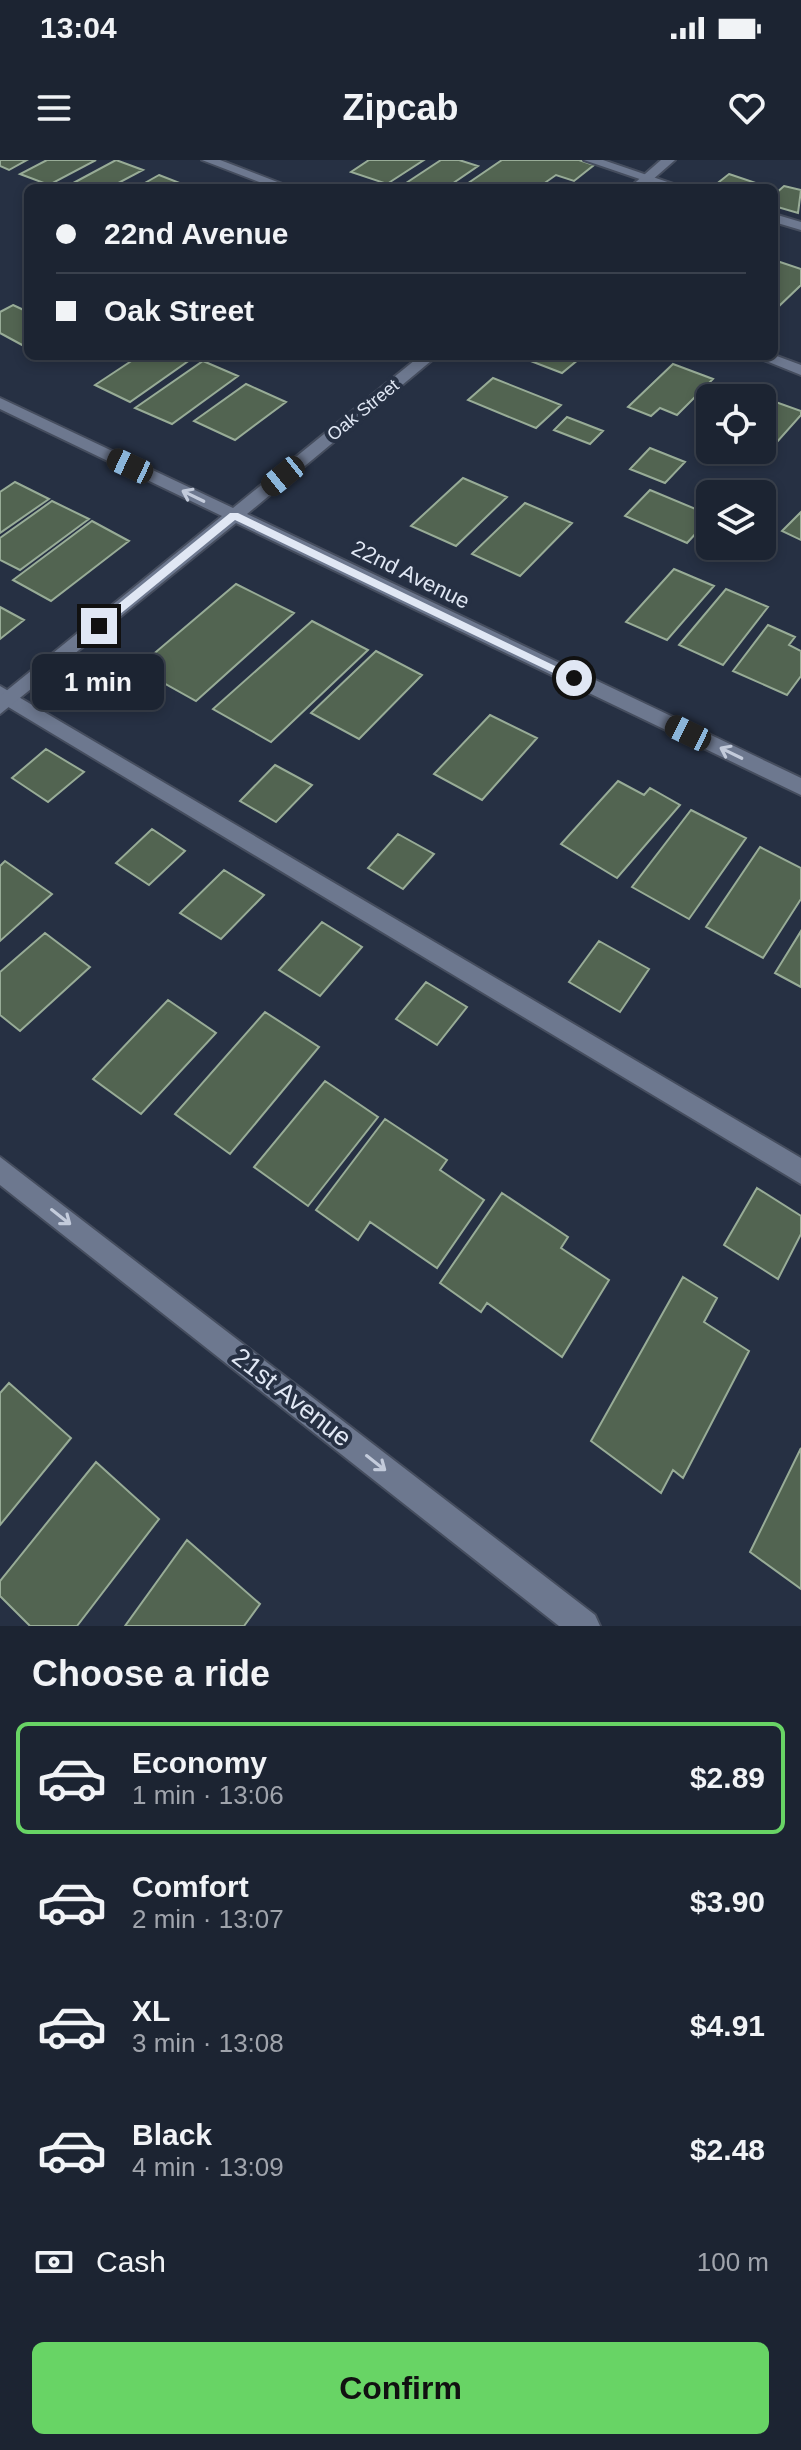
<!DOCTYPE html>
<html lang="en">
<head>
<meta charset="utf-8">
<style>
  :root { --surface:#1c2432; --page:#29303e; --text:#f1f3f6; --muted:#a0a4ac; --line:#3a414d; --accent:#68d465 }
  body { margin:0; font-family:Arial,sans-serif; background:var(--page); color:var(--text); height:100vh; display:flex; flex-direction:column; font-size:30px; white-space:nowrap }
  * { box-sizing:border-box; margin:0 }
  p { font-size:26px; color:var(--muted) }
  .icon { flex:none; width:44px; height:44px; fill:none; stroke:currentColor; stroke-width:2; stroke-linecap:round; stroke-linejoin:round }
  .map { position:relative; height:1466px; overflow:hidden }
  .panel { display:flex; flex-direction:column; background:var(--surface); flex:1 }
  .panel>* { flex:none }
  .guide { position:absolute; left:24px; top:24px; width:754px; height:176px; border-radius:12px; box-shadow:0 4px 12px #0003,0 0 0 2px var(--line); display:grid; align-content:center; height:176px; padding:0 32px; background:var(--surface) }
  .tools { position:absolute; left:696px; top:224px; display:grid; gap:16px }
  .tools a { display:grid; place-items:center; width:80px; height:80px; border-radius:12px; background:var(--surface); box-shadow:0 4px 12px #0003,0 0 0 2px var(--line); font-size:40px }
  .end { position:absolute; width:36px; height:36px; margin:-18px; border:10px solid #e0e7f4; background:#111; box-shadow:0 0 0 4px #111 }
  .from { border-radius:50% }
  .bubble { position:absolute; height:56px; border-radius:12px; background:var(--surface); box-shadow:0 4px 12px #0003,0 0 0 2px var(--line); font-size:26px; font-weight:600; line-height:56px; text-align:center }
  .car { position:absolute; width:24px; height:48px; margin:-24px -12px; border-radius:10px; box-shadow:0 0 6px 2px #0007; background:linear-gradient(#222 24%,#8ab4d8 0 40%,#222 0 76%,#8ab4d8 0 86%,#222 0) }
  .guide b { display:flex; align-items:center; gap:28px; height:76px; font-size:30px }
  .guide b+b { border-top:2px solid var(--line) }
  .guide i { width:20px; height:20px; background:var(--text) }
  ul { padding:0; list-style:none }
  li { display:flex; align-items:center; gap:24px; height:112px; margin:0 16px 12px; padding:0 16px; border:4px solid transparent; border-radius:12px }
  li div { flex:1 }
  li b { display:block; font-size:30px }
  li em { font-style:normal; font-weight:600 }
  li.on { border-color:var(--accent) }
  li>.icon { width:72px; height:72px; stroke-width:1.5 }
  h2 { padding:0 32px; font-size:36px; line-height:96px }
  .pay { display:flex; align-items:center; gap:20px; height:88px; padding:0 32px; font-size:30px }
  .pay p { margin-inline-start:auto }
  .action { display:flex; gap:16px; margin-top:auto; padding:16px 32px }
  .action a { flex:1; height:92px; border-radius:12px; background:var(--accent); color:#111; font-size:32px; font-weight:600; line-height:92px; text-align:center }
  .status { display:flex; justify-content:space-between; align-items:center; height:56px; padding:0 40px; background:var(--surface); direction:ltr }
  .status svg { height:22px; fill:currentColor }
  header { display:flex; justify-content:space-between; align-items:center; height:104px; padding:0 32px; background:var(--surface); font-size:36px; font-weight:600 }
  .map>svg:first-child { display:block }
  .building { fill:#526451; stroke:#98ac97; stroke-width:2 }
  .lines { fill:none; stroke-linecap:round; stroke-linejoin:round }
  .service-casing { stroke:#454d5e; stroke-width:4 }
  .minor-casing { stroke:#454d5e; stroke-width:4 }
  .service { fill:#6d788f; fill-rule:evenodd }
  .minor { fill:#6d788f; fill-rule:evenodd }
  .oneway { stroke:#c3cbdb }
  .route { fill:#e0e7f4 }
  .labels { text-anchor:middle; stroke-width:8; stroke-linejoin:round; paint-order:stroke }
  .far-street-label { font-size:18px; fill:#e0e7f4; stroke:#263043 }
  .street-label { font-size:22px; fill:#e0e7f4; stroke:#263043 }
  .near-street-label { font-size:26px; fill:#e0e7f4; stroke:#263043 }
</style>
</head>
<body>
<div class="status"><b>13:04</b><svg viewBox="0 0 49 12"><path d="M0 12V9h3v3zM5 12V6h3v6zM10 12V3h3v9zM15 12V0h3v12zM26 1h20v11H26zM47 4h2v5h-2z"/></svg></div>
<header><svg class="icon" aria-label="menu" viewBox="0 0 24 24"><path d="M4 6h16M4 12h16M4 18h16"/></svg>Zipcab<svg class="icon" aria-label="heart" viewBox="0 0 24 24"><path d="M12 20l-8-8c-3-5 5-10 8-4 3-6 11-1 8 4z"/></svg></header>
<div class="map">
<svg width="801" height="1466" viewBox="0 0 801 1466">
  <rect width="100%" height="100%" fill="#263043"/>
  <!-- building -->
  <path class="building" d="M 0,0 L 27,0 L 9,10 L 0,6 Z
    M 47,0 L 96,0 L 49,25 L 20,14 Z
    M 116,0 L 143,10 L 109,28 L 64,28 Z
    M 369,0 L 424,0 L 387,24 L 351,12 Z
    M 441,0 L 459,0 L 478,6 L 446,28 L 400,27 Z
    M 502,0 L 579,0 L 594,5 L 574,21 L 556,15 L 539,27 L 528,23 L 521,28 L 461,28 Z
    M 729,14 L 759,24 L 754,28 L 714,26 Z
    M 159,15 L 185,25 L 179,28 L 136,28 Z
    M 784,26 L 801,30 L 798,53 L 774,46 L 774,35 Z
    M 774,100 L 801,109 L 801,125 L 777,148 L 774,147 Z
    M 13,145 L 28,152 L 28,184 L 24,186 L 0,173 L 0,152 Z
    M 139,196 L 191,196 L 194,197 L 130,242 L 95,225 Z
    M 534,196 L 571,196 L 579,199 L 562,213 L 528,200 Z
    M 203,201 L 238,216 L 172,264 L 135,248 Z
    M 673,204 L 713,219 L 677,255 L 660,248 L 651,256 L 628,247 Z
    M 493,218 L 561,245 L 536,268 L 468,240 Z
    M 246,224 L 286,242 L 235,280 L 194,261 Z
    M 759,236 L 801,251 L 801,255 L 759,302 L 727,290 L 762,290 L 762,238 L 756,238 Z
    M 567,257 L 603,271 L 590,284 L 554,270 Z
    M 650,288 L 685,302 L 665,323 L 630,309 Z
    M 463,318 L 507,337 L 456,386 L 411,366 Z
    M 15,322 L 49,339 L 0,373 L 0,332 Z
    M 650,330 L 710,355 L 710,358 L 687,383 L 625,356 Z
    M 52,341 L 89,359 L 20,410 L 0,400 L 0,378 Z
    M 525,343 L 572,363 L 520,416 L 472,394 Z
    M 801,352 L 801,380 L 782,371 Z
    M 92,361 L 129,381 L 51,441 L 13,420 Z
    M 674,409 L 714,426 L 667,480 L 626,462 Z
    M 236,424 L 294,453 L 196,541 L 137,508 Z
    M 726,429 L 768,447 L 723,505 L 679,485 Z
    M 0,447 L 24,460 L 0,479 Z
    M 312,461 L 368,490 L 271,582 L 213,549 Z
    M 768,465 L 795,477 L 789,485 L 801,491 L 801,516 L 787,535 L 733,511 Z
    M 376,491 L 422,515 L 359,579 L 311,553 Z
    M 490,555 L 537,578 L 482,640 L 434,614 Z
    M 46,589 L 84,612 L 48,642 L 12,618 Z
    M 275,605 L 312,625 L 276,662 L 240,641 Z
    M 618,621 L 644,635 L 650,628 L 680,645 L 617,718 L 561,684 Z
    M 691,650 L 746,678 L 689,759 L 632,727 Z
    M 152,669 L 185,691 L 149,725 L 116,703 Z
    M 398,674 L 434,694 L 403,729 L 368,708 Z
    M 760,687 L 801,708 L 801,739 L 763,798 L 706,767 Z
    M 5,701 L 52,734 L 0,781 L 0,706 Z
    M 224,710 L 264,735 L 221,779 L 180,753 Z
    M 322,762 L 362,787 L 320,836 L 279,810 Z
    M 801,771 L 801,827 L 775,813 Z
    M 45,773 L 90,807 L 20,871 L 0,855 L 0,812 Z
    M 599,781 L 649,809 L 620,852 L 569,822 Z
    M 426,822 L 467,847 L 437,885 L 396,859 Z
    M 168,840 L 216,873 L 141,954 L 93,919 Z
    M 265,852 L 319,887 L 230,994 L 175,954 Z
    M 325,921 L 378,957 L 308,1046 L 254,1007 Z
    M 385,959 L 447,1000 L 440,1010 L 484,1040 L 437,1108 L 370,1062 L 358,1080 L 316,1050 Z
    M 757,1028 L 801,1056 L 801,1074 L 778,1119 L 724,1085 Z
    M 502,1033 L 568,1077 L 561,1088 L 609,1120 L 562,1197 L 487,1143 L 481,1152 L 440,1123 Z
    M 683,1117 L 717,1138 L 704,1162 L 749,1191 L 683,1318 L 673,1310 L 661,1333 L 591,1281 Z
    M 9,1223 L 71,1278 L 0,1365 L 0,1233 Z
    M 801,1288 L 801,1429 L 750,1392 Z
    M 96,1302 L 159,1359 L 77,1466 L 30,1466 L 0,1436 L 0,1421 Z
    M 187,1380 L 260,1444 L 244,1466 L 125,1466 Z"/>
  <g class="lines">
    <defs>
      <path id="service" d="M 584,0 L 603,0 L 685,28 L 666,28 Z
        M 774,54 L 801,62 L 801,70 L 774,62 Z
        M 0,526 L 801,998 L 801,1024 L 0,542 Z"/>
      <path id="minor" d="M 202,0 L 220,0 L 293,28 L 275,28 Z
        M 661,0 L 675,0 L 643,28 L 629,28 Z
        M 774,195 L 801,205 L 801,215 L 754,196 Z
        M 420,196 L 437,196 L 247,354 L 801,618 L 801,635 L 236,363 L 0,554 L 0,536 L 222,356 L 0,249 L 0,238 L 233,348 Z
        M 0,997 L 595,1455 L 600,1466 L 559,1466 L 0,1025 Z"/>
    </defs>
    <!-- service casing -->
    <use href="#service" class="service-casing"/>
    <!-- minor casing -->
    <use href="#minor" class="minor-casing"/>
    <!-- service -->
    <use href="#service" class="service"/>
    <!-- minor -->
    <use href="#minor" class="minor"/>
  </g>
  <!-- one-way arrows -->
  <defs><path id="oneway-shaft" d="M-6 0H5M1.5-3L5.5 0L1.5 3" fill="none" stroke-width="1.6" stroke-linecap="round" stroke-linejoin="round" transform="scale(2)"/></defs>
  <g class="oneway">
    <use href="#oneway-shaft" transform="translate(193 336) rotate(-154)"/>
    <use href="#oneway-shaft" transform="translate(731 593) rotate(-154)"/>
    <use href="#oneway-shaft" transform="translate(61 1057) rotate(38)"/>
    <use href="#oneway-shaft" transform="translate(376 1303) rotate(38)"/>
  </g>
  <!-- route -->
  <path class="route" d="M 230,353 L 238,353 L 580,518 L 570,521 L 235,360 L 103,468 L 95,468 L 95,463 Z"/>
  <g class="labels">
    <!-- far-street labels -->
    <g class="far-street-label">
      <text transform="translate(363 250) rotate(-39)" y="6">Oak Street</text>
    </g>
    <!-- street labels -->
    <g class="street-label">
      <text transform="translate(411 414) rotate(26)" y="8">22nd Avenue</text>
    </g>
    <!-- near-street labels -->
    <g class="near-street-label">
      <text transform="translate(292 1237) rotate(38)" y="9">21st Avenue</text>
    </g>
  </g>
</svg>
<div class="tools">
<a><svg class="icon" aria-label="locate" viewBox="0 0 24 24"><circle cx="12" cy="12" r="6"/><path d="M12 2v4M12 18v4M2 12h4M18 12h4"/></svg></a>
<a><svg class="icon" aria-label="layers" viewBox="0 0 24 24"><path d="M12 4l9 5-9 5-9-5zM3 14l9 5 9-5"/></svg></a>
</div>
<i class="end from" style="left:574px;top:518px"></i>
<i class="end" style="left:99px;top:466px"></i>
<div class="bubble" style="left:32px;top:494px;width:132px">1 min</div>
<i class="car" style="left:130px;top:306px;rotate:295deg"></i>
<i class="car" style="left:283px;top:316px;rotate:231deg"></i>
<i class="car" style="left:688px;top:573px;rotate:296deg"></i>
<div class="guide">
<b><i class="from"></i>22nd Avenue</b>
<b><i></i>Oak Street</b>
</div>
</div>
<section class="panel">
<h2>Choose a ride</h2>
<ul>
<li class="on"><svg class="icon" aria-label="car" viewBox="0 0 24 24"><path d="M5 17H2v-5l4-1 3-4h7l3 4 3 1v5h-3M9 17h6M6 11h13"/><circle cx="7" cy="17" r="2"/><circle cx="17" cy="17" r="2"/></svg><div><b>Economy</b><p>1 min · 13:06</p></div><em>$2.89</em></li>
<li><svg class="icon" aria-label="car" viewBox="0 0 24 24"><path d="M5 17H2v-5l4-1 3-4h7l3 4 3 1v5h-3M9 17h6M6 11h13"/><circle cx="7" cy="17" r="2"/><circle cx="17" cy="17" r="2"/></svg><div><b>Comfort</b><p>2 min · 13:07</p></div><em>$3.90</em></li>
<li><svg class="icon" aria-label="car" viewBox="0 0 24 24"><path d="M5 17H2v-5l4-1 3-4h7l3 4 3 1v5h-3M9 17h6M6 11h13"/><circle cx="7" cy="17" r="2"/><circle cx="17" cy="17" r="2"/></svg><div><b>XL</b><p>3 min · 13:08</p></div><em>$4.91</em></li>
<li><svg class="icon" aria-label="car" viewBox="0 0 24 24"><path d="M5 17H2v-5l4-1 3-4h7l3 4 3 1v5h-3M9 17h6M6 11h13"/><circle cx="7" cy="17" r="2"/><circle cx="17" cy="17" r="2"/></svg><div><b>Black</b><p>4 min · 13:09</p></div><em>$2.48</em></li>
</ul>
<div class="pay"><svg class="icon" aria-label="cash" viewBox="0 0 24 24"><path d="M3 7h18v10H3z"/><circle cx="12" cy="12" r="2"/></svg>Cash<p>100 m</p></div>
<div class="action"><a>Confirm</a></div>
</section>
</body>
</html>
